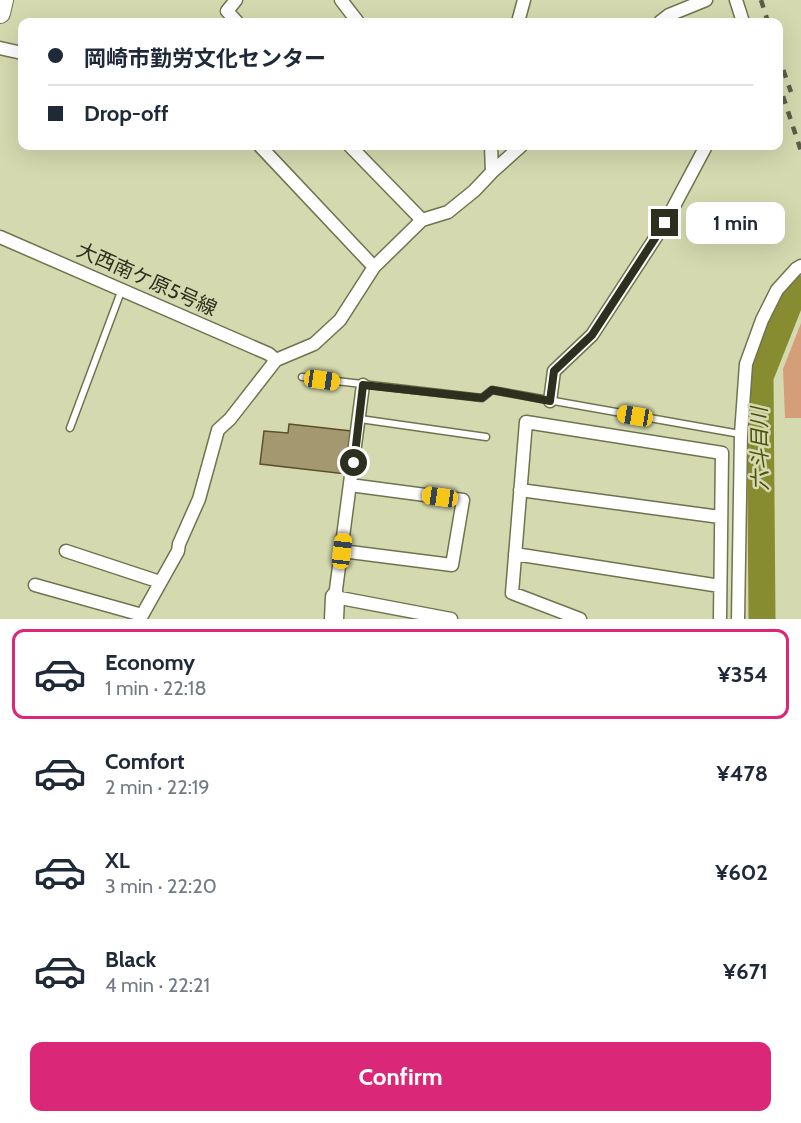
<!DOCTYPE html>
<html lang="en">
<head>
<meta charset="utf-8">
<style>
  :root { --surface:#fff; --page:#f2f2f3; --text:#1f2937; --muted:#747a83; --line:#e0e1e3; --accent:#db2777 }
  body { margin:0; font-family:Cabin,"Noto Sans JP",sans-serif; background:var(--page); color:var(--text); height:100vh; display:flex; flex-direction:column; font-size:22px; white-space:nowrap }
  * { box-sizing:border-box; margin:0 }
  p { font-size:20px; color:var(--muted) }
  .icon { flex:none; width:33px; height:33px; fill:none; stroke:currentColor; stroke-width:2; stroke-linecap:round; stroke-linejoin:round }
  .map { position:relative; height:619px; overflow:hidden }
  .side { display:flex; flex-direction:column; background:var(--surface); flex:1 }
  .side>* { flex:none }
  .hud { position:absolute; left:18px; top:18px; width:765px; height:132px; border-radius:12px; box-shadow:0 6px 24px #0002; display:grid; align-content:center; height:132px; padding:0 30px; background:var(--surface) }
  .end { position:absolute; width:27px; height:27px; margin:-14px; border:8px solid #2e301f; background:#fff; box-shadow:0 0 0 3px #fff }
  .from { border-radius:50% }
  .bubble { position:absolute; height:42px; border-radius:12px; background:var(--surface); box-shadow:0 6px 24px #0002; font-size:20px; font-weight:800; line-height:42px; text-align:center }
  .car { position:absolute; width:18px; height:36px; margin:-18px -9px; border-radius:8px; box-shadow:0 0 4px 2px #0007; background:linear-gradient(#f5c518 24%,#345 0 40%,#f5c518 0 76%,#345 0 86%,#f5c518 0) }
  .hud b { display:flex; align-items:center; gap:21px; height:57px; font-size:22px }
  .hud b+b { border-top:2px solid var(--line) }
  .hud i { width:15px; height:15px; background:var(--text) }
  ul { padding:10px 0 0; list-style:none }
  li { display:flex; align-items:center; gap:18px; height:90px; margin:0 12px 9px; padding:0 18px; border:3px solid transparent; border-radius:12px }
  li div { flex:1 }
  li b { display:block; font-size:22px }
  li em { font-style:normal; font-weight:800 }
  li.selected { border-color:var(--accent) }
  li>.icon { width:54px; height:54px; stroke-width:1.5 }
  .button { display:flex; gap:12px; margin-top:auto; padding:12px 30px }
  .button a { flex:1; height:69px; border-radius:12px; background:var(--accent); color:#fff; font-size:24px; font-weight:800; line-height:69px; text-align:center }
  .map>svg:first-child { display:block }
  .green { fill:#d59e7b }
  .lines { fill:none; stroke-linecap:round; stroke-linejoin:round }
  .river { stroke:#878c31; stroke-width:27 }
  .building { fill:#a49871; stroke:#5b502c; stroke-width:1.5 }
  .lane-casing { stroke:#70744e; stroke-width:9 }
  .street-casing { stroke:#70744e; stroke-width:15 }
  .secondary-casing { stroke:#70744e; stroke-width:21 }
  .primary-casing { stroke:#70744e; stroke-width:22 }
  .lane { stroke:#fff; stroke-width:6 }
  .street { stroke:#fff; stroke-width:12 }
  .secondary { stroke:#fff; stroke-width:18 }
  .primary { stroke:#fff; stroke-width:20 }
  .rail { stroke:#5b5e46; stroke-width:4.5; stroke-dasharray:8 8; stroke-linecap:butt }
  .route { stroke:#2e301f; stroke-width:8 }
  .labels { text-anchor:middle; stroke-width:5; stroke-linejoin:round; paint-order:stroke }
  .street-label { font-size:20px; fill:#2e301f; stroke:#d4d9af }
  .water-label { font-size:21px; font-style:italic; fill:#4c500b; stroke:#d4d9af }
</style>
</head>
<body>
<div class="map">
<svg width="801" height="619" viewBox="0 0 801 619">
  <rect width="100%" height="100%" fill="#d4d9af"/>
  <!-- green -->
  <path class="green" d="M 801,323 L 801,418 L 785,418 L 783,369 Z"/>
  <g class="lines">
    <!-- river -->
    <path class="river" d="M 762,619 L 760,377 L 790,301 L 801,289"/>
  </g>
  <!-- building -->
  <path class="building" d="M 289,424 L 351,431 L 346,474 L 260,464 L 264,431 L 288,433 Z"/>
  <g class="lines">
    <defs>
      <path id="lane" d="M 302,377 L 482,398 L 492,390 L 740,434
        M 360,419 L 486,437
        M 70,428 L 122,289"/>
      <path id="street" d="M 236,0 L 227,11 L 237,22
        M 341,0 L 358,22
        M 736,0 L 743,22
        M 518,22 L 524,0
        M 660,22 L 669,15 L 706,0
        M 0,48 L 22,53
        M 260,146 L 374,267
        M 350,146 L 422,220
        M 491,146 L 492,172 L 521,146
        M 0,237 L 269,354 L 276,360
        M 363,385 L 335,597 L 451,619
        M 550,401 L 554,371 L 592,335 L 665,223 L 706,146
        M 520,490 L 720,517
        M 66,551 L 160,582
        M 342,551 L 452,565 L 463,500 L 350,485
        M 515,554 L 720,586
        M 35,585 L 142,615
        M 140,619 L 178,551 L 179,544 L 199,499 L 218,430 L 230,419 L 276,360 L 314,344 L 340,320 L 374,267 L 422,220 L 448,212 L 474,191 L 492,172
        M 580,619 L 512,593 L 526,422 L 722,453 L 720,619
        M 738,619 L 741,434 L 746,364 L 762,320 L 777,290 L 796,269 L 801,266"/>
      <path id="secondary" d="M 334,619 L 335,597"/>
      <path id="primary" d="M 0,13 L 3,0"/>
    </defs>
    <!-- lane casing -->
    <use href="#lane" class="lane-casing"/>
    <!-- street casing -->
    <use href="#street" class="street-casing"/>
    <!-- secondary casing -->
    <use href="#secondary" class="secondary-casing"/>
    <!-- primary casing -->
    <use href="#primary" class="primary-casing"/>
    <!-- lane -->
    <use href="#lane" class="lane"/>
    <!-- street -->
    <use href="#street" class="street"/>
    <!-- secondary -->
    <use href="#secondary" class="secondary"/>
    <!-- primary -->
    <use href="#primary" class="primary"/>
    <!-- rail -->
    <path class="rail" d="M 761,0 L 768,22
      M 778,55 L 791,92
      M 778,81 L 801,151"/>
  </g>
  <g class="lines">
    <!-- route -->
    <path class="route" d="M 354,463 L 363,385 L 482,398 L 492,390 L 550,401 L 554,371 L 592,335 L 665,223"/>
  </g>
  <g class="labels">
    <!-- street labels -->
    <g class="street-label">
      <text transform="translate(147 279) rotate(24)" y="7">大西南ケ原5号線</text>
    </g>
    <!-- water labels -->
    <g class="water-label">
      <text transform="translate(760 449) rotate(-91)" y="7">六斗目川</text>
    </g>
  </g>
</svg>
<i class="end from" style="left:354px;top:463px"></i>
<i class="end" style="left:665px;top:223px"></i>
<div class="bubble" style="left:686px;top:202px;width:99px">1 min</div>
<i class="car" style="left:322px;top:380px;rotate:98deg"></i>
<i class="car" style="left:635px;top:416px;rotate:280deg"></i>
<i class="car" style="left:440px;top:497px;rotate:278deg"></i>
<i class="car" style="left:342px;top:551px;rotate:7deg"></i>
<div class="hud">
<b><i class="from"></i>岡崎市勤労文化センター</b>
<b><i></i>Drop-off</b>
</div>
</div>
<section class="side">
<ul>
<li class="selected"><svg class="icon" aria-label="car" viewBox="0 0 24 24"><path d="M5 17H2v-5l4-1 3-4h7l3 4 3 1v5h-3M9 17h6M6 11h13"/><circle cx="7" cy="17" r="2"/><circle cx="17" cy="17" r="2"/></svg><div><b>Economy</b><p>1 min · 22:18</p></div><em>¥354</em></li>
<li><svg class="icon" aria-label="car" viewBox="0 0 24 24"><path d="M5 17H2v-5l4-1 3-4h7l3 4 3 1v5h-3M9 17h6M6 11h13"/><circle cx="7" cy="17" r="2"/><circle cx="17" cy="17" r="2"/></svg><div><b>Comfort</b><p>2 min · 22:19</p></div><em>¥478</em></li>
<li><svg class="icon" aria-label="car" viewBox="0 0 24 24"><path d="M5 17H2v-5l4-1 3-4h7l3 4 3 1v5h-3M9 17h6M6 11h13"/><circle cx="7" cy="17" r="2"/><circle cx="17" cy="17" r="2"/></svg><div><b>XL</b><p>3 min · 22:20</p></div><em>¥602</em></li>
<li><svg class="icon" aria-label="car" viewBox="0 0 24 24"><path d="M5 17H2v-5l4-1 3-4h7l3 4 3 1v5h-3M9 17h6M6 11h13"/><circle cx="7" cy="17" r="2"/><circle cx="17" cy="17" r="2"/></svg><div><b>Black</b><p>4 min · 22:21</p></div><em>¥671</em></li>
</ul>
<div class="button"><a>Confirm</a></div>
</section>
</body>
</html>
